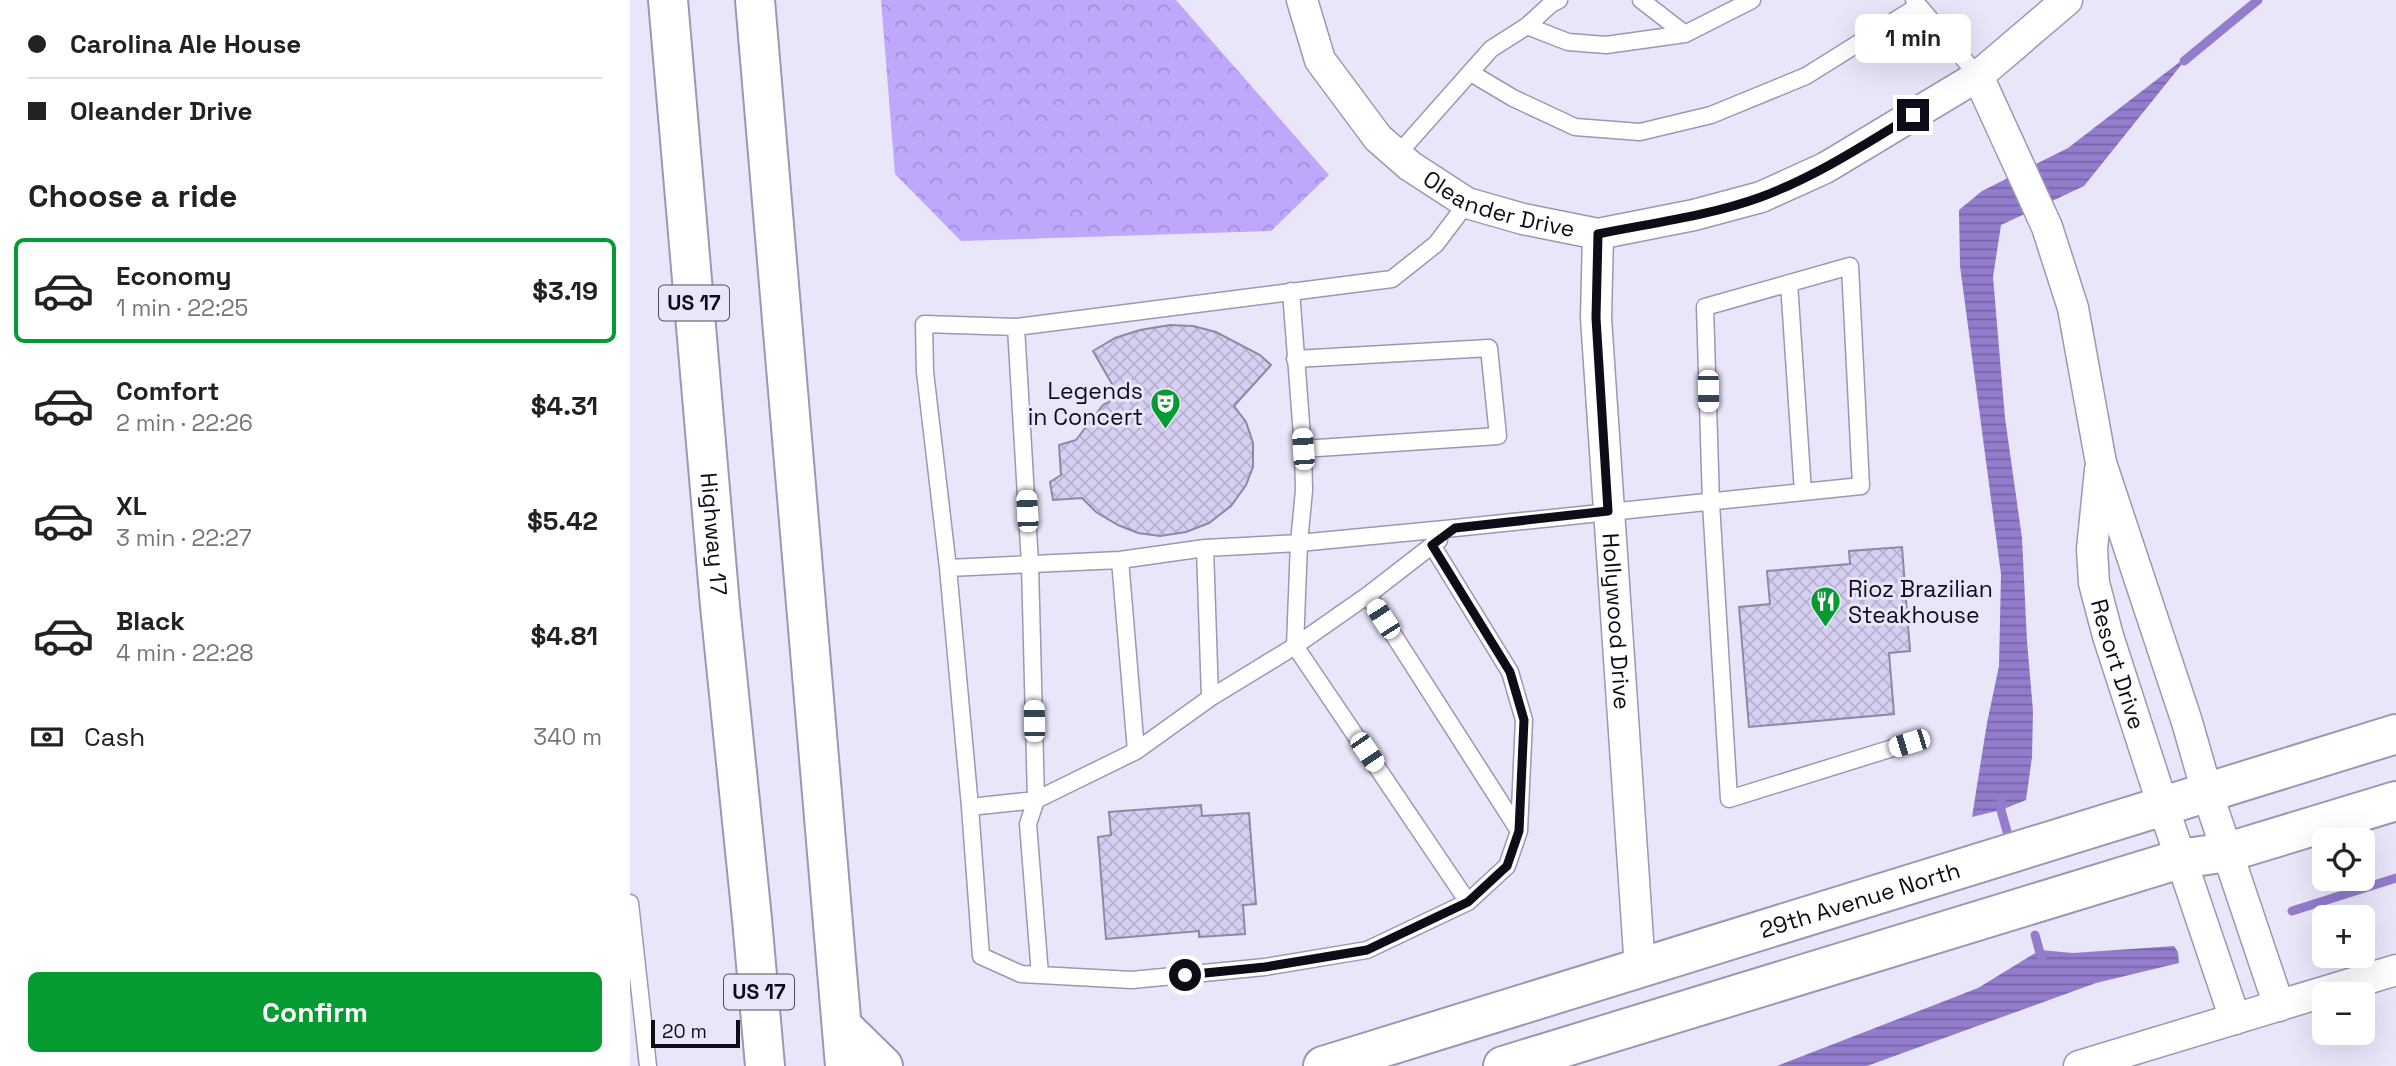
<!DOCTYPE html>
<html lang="en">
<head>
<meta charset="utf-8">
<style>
  :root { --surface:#fff; --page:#f2f2f2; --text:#222; --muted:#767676; --line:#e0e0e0; --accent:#069a33 }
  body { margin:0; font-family:"Space Grotesk",sans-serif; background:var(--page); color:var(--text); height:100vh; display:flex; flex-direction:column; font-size:26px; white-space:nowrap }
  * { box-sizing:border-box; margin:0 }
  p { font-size:23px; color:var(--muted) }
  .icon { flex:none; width:38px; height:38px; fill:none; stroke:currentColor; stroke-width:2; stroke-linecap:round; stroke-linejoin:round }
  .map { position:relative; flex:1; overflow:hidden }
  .panel { display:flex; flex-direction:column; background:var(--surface); width:630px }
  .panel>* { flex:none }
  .banner { display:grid; align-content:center; height:154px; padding:0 28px; background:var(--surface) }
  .buttons { position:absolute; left:1682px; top:828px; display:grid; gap:14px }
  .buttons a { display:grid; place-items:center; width:63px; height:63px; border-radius:10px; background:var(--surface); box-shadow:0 7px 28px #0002; font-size:35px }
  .scale { position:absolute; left:21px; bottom:18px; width:89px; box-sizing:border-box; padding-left:7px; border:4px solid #0f0c17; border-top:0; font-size:19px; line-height:24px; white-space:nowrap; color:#0f0c17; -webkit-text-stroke:5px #eae6fa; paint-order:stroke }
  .end { position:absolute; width:32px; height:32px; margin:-16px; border:9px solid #0f0c17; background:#fff; box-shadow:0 0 0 4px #fff }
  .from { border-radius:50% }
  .bubble { position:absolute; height:49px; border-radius:10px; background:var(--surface); box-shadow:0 7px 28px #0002; font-size:23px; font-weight:700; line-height:49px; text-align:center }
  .car { position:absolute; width:21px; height:42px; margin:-21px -10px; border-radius:9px; box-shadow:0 0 5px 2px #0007; background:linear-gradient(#fff 24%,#345 0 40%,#fff 0 76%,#345 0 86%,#fff 0) }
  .banner b { display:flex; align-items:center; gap:24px; height:66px; font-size:26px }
  .banner b+b { border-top:2px solid var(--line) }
  .banner i { width:18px; height:18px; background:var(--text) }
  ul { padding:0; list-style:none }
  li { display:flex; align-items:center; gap:21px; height:105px; margin:0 14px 10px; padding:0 14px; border:4px solid transparent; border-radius:10px }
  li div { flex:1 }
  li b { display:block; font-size:26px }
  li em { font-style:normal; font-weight:700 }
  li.on { border-color:var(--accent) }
  li>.icon { width:63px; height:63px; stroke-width:1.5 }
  h2 { padding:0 28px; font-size:32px; line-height:84px }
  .pay { display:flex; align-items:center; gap:18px; height:77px; padding:0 28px; font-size:26px }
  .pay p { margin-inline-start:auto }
  .button { display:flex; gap:14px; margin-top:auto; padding:14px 28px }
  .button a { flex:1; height:80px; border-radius:10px; background:var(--accent); color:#fff; font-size:28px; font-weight:700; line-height:80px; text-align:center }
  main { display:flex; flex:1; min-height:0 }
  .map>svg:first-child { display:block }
  .forest { fill:url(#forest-crowns) }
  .water { fill:url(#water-rules) }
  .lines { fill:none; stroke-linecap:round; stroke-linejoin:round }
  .stream { stroke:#947ccd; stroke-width:9 }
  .building { fill:url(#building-cross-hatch); stroke:#8e87a6; stroke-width:2 }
  .service-casing { stroke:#9d96b5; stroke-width:19 }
  .minor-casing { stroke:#9d96b5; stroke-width:33 }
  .secondary-casing { stroke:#9d96b5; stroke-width:42 }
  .trunk-casing { stroke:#9d96b5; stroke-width:42 }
  .service { stroke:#fff; stroke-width:16 }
  .minor { stroke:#fff; stroke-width:30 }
  .secondary { stroke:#fff; stroke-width:38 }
  .trunk { stroke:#fff; stroke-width:38 }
  .route { stroke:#0f0c17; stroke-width:9 }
  .labels { text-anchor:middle; stroke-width:6; stroke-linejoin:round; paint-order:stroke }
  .shield { fill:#eae6fa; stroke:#514d5b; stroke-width:2 }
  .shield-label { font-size:21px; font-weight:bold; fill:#0f0c17 }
  .street-label { font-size:23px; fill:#0f0c17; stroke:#eae6fa }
  .poi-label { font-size:23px; fill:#0f0c17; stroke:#eae6fa; text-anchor:end }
</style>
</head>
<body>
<main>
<section class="panel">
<div class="banner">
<b><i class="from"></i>Carolina Ale House</b>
<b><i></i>Oleander Drive</b>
</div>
<h2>Choose a ride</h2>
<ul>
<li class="on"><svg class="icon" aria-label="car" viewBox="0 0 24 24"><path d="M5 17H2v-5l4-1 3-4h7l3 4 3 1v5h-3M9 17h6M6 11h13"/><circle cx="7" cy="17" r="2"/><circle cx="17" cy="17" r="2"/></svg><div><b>Economy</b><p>1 min · 22:25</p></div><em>$3.19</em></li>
<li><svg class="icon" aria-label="car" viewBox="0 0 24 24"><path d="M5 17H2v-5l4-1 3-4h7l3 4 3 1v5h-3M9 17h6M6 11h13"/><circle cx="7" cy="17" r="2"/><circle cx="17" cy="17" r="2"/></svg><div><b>Comfort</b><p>2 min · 22:26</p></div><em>$4.31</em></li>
<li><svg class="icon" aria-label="car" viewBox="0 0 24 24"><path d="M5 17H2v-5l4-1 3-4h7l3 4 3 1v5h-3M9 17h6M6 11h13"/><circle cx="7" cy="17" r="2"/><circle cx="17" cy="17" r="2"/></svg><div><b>XL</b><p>3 min · 22:27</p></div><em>$5.42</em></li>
<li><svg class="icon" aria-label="car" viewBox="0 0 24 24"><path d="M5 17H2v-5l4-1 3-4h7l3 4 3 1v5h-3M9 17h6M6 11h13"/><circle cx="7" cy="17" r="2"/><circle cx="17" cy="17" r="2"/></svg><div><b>Black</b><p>4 min · 22:28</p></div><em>$4.81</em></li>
</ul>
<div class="pay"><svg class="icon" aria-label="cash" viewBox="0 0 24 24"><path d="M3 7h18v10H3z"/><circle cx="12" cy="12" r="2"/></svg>Cash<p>340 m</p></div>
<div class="button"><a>Confirm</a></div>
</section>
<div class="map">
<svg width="1766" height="1066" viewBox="0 0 1766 1066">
  <defs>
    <pattern id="forest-crowns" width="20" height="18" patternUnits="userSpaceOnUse" patternTransform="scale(1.75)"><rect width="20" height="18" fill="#bfa7fc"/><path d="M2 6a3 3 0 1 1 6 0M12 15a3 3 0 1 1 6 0" fill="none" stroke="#a38fd7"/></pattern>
    <pattern id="water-rules" width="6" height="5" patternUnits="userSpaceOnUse" patternTransform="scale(1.75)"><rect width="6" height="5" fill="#947ccd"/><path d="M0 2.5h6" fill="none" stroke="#7764a5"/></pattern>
    <pattern id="building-cross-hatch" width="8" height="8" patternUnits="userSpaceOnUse" patternTransform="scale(1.75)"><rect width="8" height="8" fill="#d7cff2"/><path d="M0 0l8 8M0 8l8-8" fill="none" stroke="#b7b1cf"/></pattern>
  </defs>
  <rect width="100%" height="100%" fill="#eae6fa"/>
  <!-- forest -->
  <path class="forest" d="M 251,0 L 546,0 L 699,175 L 641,231 L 331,241 L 265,174 Z"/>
  <!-- water -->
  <path class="water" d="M 1560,54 L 1454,186 L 1371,225 L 1363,277 L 1375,418 L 1392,538 L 1397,641 L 1403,711 L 1402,757 L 1396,800 L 1371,810 L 1342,817 L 1357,723 L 1369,666 L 1371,574 L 1330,266 L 1329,210 L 1352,191 L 1438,148 Z
    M 1544,946 L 1548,952 L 1549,963 L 1466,983 L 1237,1066 L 1147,1066 L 1348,988 L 1410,950 L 1443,953 Z"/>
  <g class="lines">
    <!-- stream -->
    <path class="stream" d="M 1554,61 L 1628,0
      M 1371,801 L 1371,810 L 1379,839
      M 1662,911 L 1766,878
      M 1405,935 L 1412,960"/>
  </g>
  <!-- building -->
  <path class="building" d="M 540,325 L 563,326 L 586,332 L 630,355 L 641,365 L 604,406 L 616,422 L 623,443 L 623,467 L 616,485 L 601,506 L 579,523 L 556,532 L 530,536 L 508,533 L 488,525 L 466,512 L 452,498 L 423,500 L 420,482 L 431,475 L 429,445 L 446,440 L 473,405 L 489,396 L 463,351 L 485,338 L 510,330 Z
    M 1272,547 L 1280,651 L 1259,653 L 1264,714 L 1119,727 L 1109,607 L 1140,604 L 1137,571 L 1220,564 L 1219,551 Z
    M 571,805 L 572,816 L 619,813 L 626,904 L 613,905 L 615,934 L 569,937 L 569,931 L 476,939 L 468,837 L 481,835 L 479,812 Z"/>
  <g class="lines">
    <defs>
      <path id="service" d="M 1011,0 L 1055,34
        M 1284,0 L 1348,76
        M 897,26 L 921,4 L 929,0
        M 841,73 L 883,98 L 945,127 L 1010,132 L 1081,115 L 1176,76 L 1288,6
        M 767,155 L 861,49 L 897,26 L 938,42 L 976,45 L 1055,34 L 1122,0
        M 1159,283 L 1173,492
        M 661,291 L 673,449 L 674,490 L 669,543 L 665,646 L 838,902
        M 386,327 L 400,564 L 406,800 L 398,824 L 410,975
        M 665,359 L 859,348 L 868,436 L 673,449
        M 802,545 L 880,672 L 894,720 L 889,831 L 877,866 L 838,902 L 737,950 L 635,967 L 502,980 L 391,974 L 351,956 L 340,807 L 318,568 L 295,372 L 294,324 L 386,327 L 762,279 L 806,244 L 837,203
        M 575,548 L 580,698
        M 490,560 L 506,751
        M 318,568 L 490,560 L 575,548 L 669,543 L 825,528 L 1231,486 L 1220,266 L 1075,307 L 1081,503 L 1099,799 L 1279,743
        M 738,595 L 889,831
        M 340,807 L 406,800 L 506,751 L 580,698 L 665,646 L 738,595 L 809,540
        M 0,903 L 18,1066"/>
      <g id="minor">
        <path id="s1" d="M 672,0 L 690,60 L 748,138 L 780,166 L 837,203 L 893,219 L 968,234 L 1064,215 L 1131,197 L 1195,168 L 1348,76 L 1437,0"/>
        <path d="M 1348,76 L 1417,227 L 1443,308 L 1471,463 L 1557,722 L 1577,792 L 1649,1006"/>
        <path id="s2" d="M 968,234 L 966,318 L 1010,969"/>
        <path id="s3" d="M 1470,470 L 1462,549 L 1464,583 L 1478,636 L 1533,806 L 1605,1019"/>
        <path d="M 1449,1066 L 1766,970"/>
      </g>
      <g id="secondary">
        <path d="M 212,1026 L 253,1066"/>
        <path id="s4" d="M 693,1066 L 1766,734"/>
        <path d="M 873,1066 L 1550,859 L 1598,852 L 1766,801"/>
      </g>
      <g id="trunk">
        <path id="s5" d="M 38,0 L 90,606 L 122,919 L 135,1066"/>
        <path d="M 125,0 L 215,1066"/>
      </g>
    </defs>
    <!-- service casing -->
    <use href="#service" class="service-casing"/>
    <!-- minor casing -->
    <use href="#minor" class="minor-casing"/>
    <!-- secondary casing -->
    <use href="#secondary" class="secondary-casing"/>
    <!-- trunk casing -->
    <use href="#trunk" class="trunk-casing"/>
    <!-- service -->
    <use href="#service" class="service"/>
    <!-- minor -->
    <use href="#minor" class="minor"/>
    <!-- secondary -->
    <use href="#secondary" class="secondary"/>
    <!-- trunk -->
    <use href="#trunk" class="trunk"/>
  </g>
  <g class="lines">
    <!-- route -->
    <path class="route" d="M 555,975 L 635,967 L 737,950 L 838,902 L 877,866 L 889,831 L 894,720 L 880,672 L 802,545 L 825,528 L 978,511 L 966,318 L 968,234 C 1022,223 1079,216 1131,197 C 1185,177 1234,145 1283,115"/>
  </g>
  <!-- icons -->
  <defs>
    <symbol id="theatre-pin" viewBox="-11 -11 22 30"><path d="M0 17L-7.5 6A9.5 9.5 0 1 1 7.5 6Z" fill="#069a33" stroke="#eae6fa"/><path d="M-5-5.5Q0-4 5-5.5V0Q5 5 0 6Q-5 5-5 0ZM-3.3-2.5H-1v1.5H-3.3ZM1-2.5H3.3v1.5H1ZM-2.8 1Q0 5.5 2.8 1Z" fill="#fff"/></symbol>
    <symbol id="restaurant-pin" viewBox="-11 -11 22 30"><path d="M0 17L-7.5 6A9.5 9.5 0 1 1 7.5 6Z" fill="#069a33" stroke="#eae6fa"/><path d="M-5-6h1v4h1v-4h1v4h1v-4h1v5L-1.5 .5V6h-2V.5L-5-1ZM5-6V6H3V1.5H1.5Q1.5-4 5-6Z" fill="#fff"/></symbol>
  </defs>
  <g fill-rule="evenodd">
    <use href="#theatre-pin" x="518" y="386" width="35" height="47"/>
    <use href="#restaurant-pin" x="1178" y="584" width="35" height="47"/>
  </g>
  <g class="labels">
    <!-- shield labels -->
    <g class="shield">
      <rect x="29" y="285.5" width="70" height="35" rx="5"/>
      <rect x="94" y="974.5" width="70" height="35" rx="5"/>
    </g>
    <g class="shield-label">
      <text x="64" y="310">US 17</text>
      <text x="129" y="999">US 17</text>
    </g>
    <!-- street labels -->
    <g class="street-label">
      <text dy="8" stroke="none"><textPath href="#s1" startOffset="301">Oleander Drive</textPath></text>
      <text dy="8" stroke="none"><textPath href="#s5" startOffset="536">Highway 17</textPath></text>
      <text dy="8" stroke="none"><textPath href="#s2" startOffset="388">Hollywood Drive</textPath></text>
      <text dy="8" stroke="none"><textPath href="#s3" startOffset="198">Resort Drive</textPath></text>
      <text dy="8" stroke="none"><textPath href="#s4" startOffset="562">29th Avenue North</textPath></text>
    </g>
    <!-- poi labels -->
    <g class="poi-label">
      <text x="513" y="399">Legends<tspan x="513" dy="26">in Concert</tspan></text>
      <text x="1218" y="597" text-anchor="start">Rioz Brazilian<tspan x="1218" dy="26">Steakhouse</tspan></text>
    </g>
  </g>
</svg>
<div class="buttons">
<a><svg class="icon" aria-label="locate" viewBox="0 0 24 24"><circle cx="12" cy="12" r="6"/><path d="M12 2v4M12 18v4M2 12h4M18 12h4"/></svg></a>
<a>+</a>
<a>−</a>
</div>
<div class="scale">20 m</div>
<i class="end from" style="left:555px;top:975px"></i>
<i class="end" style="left:1283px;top:115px"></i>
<div class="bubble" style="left:1225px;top:14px;width:116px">1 min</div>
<i class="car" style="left:1078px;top:391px;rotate:179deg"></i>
<i class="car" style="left:673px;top:449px;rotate:356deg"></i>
<i class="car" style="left:397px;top:511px;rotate:357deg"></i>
<i class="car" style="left:753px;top:619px;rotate:327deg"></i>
<i class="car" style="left:404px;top:721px;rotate:359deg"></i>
<i class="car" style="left:1279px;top:743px;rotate:253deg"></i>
<i class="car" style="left:737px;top:752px;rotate:146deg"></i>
</div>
</main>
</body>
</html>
